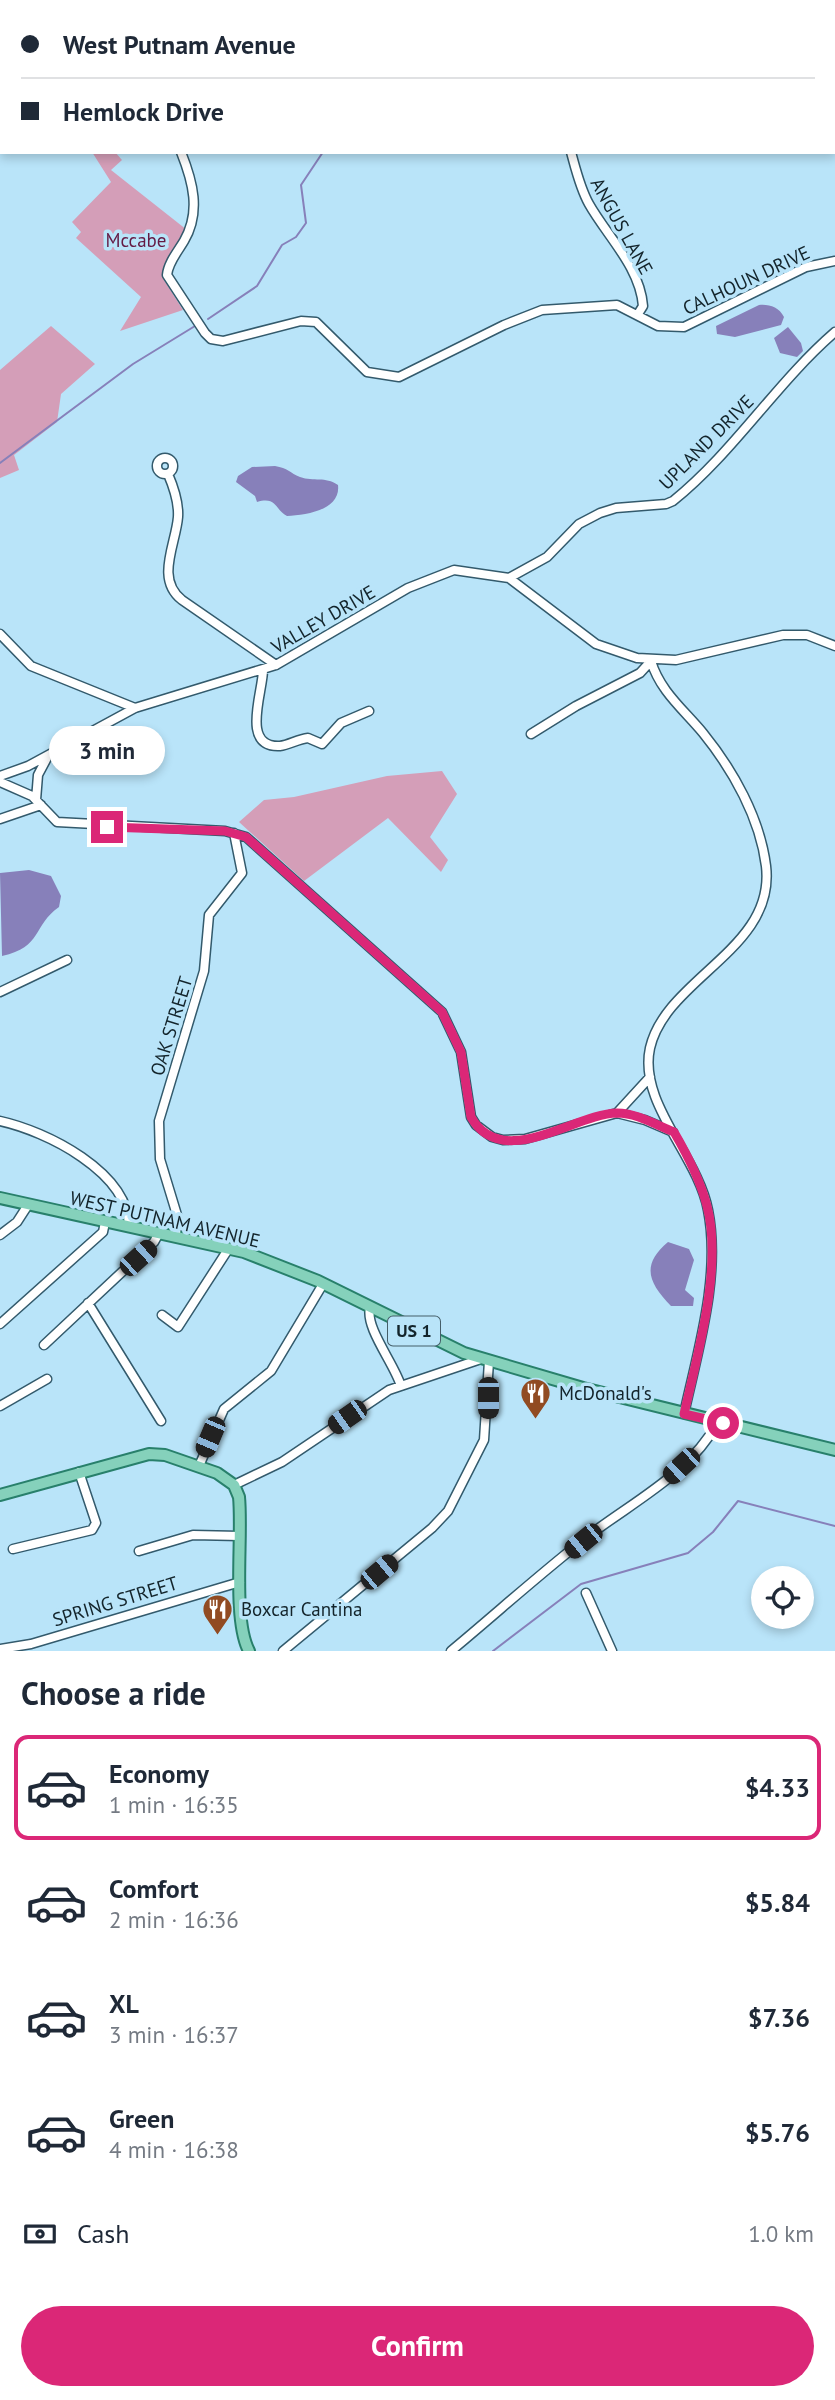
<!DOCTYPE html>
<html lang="en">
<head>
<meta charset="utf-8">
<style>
  :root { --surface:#fff; --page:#f6f6f7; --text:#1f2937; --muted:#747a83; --line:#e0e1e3; --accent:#db2777 }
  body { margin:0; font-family:"PT Sans",sans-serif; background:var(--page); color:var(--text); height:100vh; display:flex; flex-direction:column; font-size:26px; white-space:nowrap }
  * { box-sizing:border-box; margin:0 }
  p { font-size:23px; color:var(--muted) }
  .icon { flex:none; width:38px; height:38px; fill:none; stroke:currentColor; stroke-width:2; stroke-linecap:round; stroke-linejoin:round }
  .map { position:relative; height:1651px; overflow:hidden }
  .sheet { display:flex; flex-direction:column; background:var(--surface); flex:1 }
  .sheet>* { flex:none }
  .hud { position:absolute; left:0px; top:0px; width:836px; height:154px; box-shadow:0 4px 10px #0003; display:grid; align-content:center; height:154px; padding:0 21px; background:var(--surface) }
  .buttons { position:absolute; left:751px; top:1566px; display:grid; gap:14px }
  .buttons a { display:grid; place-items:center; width:63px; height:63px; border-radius:50%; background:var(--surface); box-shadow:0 4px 10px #0003; font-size:35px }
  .end { position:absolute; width:32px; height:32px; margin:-16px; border:9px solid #db2777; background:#fff; box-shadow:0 0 0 4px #fff }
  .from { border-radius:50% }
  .bubble { position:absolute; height:49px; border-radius:24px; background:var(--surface); box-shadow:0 4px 10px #0003; font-size:23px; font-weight:700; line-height:49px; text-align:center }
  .car { position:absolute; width:21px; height:42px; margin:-21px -10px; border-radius:9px; box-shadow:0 0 5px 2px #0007; background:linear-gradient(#222 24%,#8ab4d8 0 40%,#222 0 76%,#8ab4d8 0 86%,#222 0) }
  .hud b { display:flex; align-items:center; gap:24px; height:66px; font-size:26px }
  .hud b+b { border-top:2px solid var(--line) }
  .hud i { width:18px; height:18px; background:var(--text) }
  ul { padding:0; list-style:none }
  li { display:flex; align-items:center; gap:21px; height:105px; margin:0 14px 10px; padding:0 7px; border:4px solid transparent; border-radius:14px }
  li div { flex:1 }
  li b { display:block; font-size:26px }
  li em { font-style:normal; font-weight:700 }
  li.active { border-color:var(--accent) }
  li>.icon { width:63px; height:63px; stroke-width:1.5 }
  h2 { padding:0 21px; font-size:32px; line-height:84px }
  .pay { display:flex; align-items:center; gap:18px; height:77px; padding:0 21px; font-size:26px }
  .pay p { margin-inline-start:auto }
  .cta { display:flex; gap:14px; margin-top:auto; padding:14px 21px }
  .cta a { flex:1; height:80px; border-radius:42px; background:var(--accent); color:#fff; font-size:28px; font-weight:700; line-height:80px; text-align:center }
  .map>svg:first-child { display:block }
  .green { fill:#d49eb8 }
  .water { fill:#8780ba }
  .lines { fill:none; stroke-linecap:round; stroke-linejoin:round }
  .stream { stroke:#8780ba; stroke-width:2 }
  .minor-casing { stroke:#335a6c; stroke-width:11 }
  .major-casing { stroke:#28806b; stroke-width:14 }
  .minor { stroke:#fff; stroke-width:8 }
  .major { stroke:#85d1bb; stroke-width:10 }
  .route { stroke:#db2777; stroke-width:9 }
  .labels { text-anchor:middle; stroke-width:7; stroke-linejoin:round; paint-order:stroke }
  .shield { fill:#b9e4f9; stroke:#455e69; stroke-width:2 }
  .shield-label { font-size:18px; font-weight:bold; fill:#13242b }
  .street-label { font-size:19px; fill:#13242b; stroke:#b9e4f9 }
  .park-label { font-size:19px; fill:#641a44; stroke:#b9e4f9 }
  .poi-label { font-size:19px; fill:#13242b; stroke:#b9e4f9; text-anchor:start }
</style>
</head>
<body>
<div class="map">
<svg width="835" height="1651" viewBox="0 0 835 1651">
  <rect width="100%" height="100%" fill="#b9e4f9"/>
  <!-- green -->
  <path class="green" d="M 92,152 L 115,152 L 122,160 L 111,170 L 187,230 L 164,280 L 183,310 L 120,331 L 141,297 L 76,238 L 81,232 L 72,222 L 111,182 Z
    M 51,326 L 95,364 L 61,394 L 57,422 L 14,455 L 19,470 L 0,478 L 0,370 Z
    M 442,771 L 457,794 L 430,837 L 448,860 L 441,872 L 388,818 L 304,881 L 239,822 L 264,800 L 294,797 L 387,776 Z"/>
  <!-- water -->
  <path class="water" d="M 759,305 C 769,304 779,307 784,317 L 781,325 L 735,337 L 717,334 L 716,326 Z
    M 788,327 L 801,343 L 803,351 L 797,357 L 780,353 L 774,338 Z
    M 275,466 C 288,468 290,473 300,477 C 314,482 325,476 338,485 C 341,510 306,515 287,516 C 275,510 277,496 257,502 L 255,496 L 236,482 L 238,476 L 252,467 Z
    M 29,870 L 51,876 L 61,896 L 59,907 C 32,926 43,947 2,956 L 0,873 Z
    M 668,1242 L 689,1249 L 694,1260 L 685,1290 L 694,1298 L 693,1306 L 671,1306 C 648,1282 641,1265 668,1242 Z"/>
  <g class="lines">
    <!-- stream -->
    <path class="stream" d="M 372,2 L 374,0
      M 208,319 L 257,286 L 282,245 L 296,237 L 306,223 L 301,185 L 323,152
      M 0,463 L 133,364 L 195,326
      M 493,1651 L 581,1584 L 688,1553 L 713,1532 L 738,1501 L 835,1526"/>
    <defs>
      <path id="minor" d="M 334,0 L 335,2
        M 502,0 L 503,2
        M 49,2 L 51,0
        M 312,2 L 313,0
        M 358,2 L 361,0
        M 670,2 L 671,0
        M 0,46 L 2,44
        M 181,152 C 193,182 201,212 184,241 C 178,251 168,263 167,275 L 205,333 L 211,339 L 223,341 L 301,321 L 316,322 L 367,372 L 399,377 L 504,325 L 542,310 L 617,305 L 658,326 L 684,327 L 806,267 L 835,261
        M 571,152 C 576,170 580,188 589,204 C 607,236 640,267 643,306 L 638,314
        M157 466a8 8 0 1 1 16 0a8 8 0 1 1-16 0Z
        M 168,474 C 174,488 179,502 178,517 C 176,544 155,579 182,600 L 276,665
        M 509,578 L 547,557 L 579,524 L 600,513 L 616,508 L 666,504 L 673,501 C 734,452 776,383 835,332
        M 0,634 L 31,666 L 135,708
        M 651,661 C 660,691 683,709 703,733 C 733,770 760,818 766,866 C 776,949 666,978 650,1048 C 638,1103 698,1156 708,1210 C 721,1275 698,1350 684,1414
        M 263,670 C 263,692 240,748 280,746 C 289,745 298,739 308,738 L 322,744 L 341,723 L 369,711
        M 531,734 L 576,706 L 640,673 L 651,661
        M 0,776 L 28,766 L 135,708 L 276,665 L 408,588 L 454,570 L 509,578 L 596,644 L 637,658 L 676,660 L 783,635 L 807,635 L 835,646
        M 0,782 L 32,796 L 57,822 L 225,831 L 246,837 L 442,1012 L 461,1052 L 471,1117 L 476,1125 L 492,1137 L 503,1140 L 525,1139 L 617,1113 L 650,1077
        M 36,800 L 38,775 L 47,758
        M 0,819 L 41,805
        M 0,992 L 67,960
        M 617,1113 L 645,1120 L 673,1132
        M 0,1121 C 46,1131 129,1172 129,1227
        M 0,1235 L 17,1222 L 28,1205
        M 176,1237 L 177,1215 L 160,1159 L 159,1121 L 204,971 L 209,915 L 242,873 L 234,833
        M 88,1303 L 161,1421
        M 370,1308 C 365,1328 394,1363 401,1386
        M 162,1315 L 178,1327 L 229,1248
        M 0,1324 L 103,1232 L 105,1222
        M 44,1345 L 154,1242 L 159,1233
        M 0,1406 L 47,1379
        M 199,1466 L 224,1409 L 271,1371 L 323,1284
        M 234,1485 L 282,1462 L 389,1390 L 481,1359
        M 13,1549 L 92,1530 L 96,1523 L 79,1472
        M 139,1551 L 193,1535 L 240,1536
        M 586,1593 L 612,1651
        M 0,1649 L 31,1644 L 240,1582
        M 283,1651 L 432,1528 L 448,1511 L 484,1440 L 489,1361
        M 451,1651 C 498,1612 543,1571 591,1534 C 636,1500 690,1473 718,1422"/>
      <path id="major" d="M 0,1198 L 244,1252 L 318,1281 L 464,1353 L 583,1388 L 835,1450
        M 0,1495 L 149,1454 L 165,1455 L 217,1473 L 234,1485 L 239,1497 C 243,1536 232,1619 249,1651"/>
    </defs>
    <!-- minor casing -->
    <use href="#minor" class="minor-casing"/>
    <!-- major casing -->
    <use href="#major" class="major-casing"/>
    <!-- minor -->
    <use href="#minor" class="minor"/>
    <!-- major -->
    <use href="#major" class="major"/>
  </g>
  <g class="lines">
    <!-- route -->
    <path class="route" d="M 107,827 L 225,831 L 246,837 L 442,1012 L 461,1052 L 471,1117 C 502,1172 574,1114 617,1113 C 637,1113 656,1125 674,1132 C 688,1156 700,1179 707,1206 C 723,1266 698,1353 684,1414 L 723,1423"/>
  </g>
  <!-- icons -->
  <defs>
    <symbol id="restaurant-pin" viewBox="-11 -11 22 30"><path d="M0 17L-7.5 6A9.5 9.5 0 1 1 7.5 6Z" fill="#914b22" stroke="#b9e4f9"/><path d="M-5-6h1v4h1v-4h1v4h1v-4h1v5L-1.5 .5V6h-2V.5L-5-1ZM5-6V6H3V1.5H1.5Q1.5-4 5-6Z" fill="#fff"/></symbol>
  </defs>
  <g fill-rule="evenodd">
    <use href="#restaurant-pin" x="518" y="1376" width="35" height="47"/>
    <use href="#restaurant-pin" x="200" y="1592" width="35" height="47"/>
  </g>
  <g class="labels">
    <!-- shield labels -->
    <rect class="shield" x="388" y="1316.5" width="52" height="29" rx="5"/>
    <g class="shield-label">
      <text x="414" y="1337">US 1</text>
    </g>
    <!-- street labels -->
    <g class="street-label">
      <text transform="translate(622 226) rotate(61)" y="7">ANGUS LANE</text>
      <text transform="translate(746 280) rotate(-25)" y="7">CALHOUN DRIVE</text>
      <text transform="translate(706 442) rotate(-45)" y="7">UPLAND DRIVE</text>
      <text transform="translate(323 619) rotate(-30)" y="7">VALLEY DRIVE</text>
      <text transform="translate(171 1026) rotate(-73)" y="7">OAK STREET</text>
      <text transform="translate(165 1219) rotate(13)" y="7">WEST PUTNAM AVENUE</text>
      <text transform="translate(115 1601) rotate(-17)" y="7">SPRING STREET</text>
    </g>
    <!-- park labels -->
    <g class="park-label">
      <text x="136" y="247">Mccabe</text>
    </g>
    <!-- poi labels -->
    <g class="poi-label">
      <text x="559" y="1400">McDonald's</text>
      <text x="241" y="1616">Boxcar Cantina</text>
    </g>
  </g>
</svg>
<div class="buttons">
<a><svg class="icon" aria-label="locate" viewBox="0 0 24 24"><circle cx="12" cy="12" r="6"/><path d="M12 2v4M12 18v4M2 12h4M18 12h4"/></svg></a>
</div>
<i class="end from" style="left:723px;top:1423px"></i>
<i class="end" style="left:107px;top:827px"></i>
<div class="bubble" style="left:49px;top:726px;width:116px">3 min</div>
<i class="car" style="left:138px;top:1258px;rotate:48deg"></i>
<i class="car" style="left:488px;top:1398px;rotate:180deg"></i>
<i class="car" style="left:347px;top:1417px;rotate:235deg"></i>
<i class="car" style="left:210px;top:1437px;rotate:203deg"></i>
<i class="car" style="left:681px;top:1466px;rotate:227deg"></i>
<i class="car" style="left:583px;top:1541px;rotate:231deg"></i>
<i class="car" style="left:379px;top:1572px;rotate:50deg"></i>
<div class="hud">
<b><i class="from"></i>West Putnam Avenue</b>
<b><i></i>Hemlock Drive</b>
</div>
</div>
<section class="sheet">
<h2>Choose a ride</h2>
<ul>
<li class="active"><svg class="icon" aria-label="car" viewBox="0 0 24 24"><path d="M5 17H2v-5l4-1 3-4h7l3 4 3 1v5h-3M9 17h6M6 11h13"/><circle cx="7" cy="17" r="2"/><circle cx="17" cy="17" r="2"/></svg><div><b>Economy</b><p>1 min · 16:35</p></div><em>$4.33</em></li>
<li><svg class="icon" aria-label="car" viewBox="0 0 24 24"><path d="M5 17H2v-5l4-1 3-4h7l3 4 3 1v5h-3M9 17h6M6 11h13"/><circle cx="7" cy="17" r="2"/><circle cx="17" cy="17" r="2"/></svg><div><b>Comfort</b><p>2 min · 16:36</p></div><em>$5.84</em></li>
<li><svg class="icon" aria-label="car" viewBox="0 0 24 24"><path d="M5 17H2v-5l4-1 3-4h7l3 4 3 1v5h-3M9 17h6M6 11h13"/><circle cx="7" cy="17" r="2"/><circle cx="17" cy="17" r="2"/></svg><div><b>XL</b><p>3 min · 16:37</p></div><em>$7.36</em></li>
<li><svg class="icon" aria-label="car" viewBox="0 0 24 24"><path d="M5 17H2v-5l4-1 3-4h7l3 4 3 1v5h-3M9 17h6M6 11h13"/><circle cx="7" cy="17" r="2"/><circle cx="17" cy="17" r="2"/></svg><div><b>Green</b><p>4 min · 16:38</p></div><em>$5.76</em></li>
</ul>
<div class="pay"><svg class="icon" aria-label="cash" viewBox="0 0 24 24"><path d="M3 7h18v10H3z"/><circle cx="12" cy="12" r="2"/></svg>Cash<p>1.0 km</p></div>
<div class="cta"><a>Confirm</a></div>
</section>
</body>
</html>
